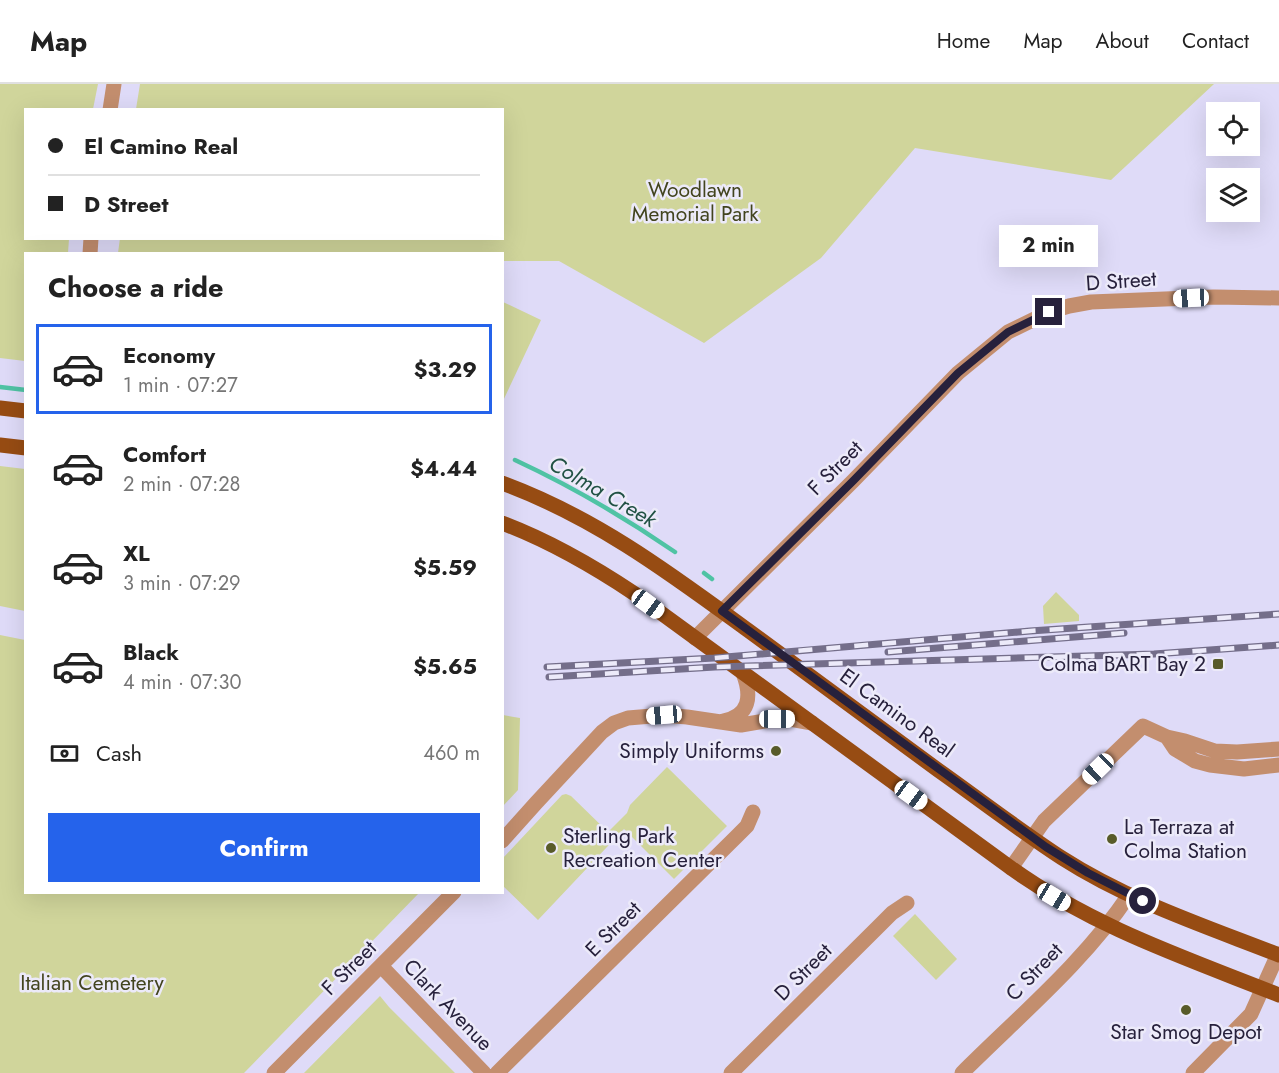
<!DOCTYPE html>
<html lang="en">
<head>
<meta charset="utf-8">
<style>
  :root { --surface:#fff; --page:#f2f2f2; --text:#222; --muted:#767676; --line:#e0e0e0; --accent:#2563eb }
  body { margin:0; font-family:Jost,sans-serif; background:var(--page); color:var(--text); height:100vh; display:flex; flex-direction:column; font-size:22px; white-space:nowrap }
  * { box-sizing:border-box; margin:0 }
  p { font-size:20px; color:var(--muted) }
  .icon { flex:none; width:33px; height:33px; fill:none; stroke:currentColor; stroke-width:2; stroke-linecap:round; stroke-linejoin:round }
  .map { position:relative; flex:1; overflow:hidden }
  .side { position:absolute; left:24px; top:168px; width:480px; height:642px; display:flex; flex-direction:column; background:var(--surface); border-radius:0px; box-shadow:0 6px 24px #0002 }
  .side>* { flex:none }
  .guide { position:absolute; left:24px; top:24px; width:480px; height:132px; border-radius:0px; box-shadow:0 6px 24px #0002; display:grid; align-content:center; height:132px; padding:0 24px; background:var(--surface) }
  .controls { position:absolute; left:1206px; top:18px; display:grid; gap:12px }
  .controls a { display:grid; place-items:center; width:54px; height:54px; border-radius:0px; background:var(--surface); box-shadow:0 6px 24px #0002; font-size:30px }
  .end { position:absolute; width:27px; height:27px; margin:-14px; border:8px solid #27213c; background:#fff; box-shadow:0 0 0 3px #fff }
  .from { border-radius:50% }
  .bubble { position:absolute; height:42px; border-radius:0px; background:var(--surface); box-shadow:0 6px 24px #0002; font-size:20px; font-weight:700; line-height:42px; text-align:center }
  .car { position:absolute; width:18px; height:36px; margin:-18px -9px; border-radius:8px; box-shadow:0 0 4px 2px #0007; background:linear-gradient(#fff 24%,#345 0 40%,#fff 0 76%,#345 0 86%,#fff 0) }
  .guide b { display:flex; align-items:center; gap:21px; height:57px; font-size:22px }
  .guide b+b { border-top:2px solid var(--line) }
  .guide i { width:15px; height:15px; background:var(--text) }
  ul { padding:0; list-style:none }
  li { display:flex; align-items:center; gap:18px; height:90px; margin:0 12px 9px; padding:0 12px; border:3px solid transparent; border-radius:0px }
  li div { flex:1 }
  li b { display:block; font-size:22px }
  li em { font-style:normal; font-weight:700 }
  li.on { border-color:var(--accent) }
  li>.icon { width:54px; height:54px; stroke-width:1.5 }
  h2 { padding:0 24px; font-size:27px; line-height:72px }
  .pay { display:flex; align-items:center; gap:15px; height:66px; padding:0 24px; font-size:22px }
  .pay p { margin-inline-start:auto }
  .cta { display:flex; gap:12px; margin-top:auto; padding:12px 24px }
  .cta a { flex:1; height:69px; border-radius:0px; background:var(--accent); color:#fff; font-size:24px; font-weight:700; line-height:69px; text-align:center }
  header { display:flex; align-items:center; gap:36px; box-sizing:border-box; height:84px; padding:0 30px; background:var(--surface); border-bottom:2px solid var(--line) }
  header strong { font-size:28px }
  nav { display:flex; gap:33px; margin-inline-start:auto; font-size:21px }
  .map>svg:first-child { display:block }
  .green { fill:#d0d59b }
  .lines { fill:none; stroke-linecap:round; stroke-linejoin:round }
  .stream { stroke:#4fc3a4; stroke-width:4.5 }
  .minor { stroke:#c38e6e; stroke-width:15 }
  .major { stroke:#974c13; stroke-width:15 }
  .rail-casing { stroke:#746e8a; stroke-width:7 }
  .rail { stroke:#eceaf9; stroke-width:4.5; stroke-dasharray:14; stroke-linecap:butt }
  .route { stroke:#27213c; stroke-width:8 }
  .poi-dot { fill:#585b29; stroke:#eceaf9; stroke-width:2 }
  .labels { text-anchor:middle; stroke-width:5; stroke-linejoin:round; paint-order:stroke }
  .park-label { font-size:21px; fill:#42441e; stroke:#eceaf9 }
  .street-label { font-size:21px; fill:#27213c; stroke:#eceaf9 }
  .poi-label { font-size:21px; fill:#27213c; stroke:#eceaf9; text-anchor:end }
  .water-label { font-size:22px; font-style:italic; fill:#215244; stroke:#eceaf9 }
</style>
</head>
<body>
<header>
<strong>Map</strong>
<nav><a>Home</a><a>Map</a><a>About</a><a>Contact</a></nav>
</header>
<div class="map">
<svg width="1279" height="989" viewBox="0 0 1279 989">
  <rect width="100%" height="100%" fill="#dfdbf8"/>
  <!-- green -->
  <path class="green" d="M 0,0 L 98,0 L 93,25 L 26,26 L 26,154 L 69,155 L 68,169 L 26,170 L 25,277 L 0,274 Z
    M 140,0 L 1214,0 L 1111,96 L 915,64 L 821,174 L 704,259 L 559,177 L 504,177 L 503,178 L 502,170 L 118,169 L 120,154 L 502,154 L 502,26 L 136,25 Z
    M 503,218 L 541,236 L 503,317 Z
    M 0,382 L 25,385 L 25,527 L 0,522 Z
    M 1056,508 L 1079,531 L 1079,537 L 1044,540 L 1043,522 Z
    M 0,551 L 25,556 L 26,808 L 419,809 L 244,989 L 0,989 Z
    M 503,631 L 520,634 L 518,706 L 503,722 Z
    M 667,683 L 727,742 L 674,795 L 624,745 L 538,836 L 503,802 L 503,774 L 562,711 L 566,710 L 571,712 L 608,748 L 627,729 L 630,721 Z
    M 915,830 L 957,875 L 936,896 L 893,852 Z
    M 380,912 L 389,923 L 455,989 L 304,989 Z"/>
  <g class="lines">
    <!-- stream -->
    <path class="stream" d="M 0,303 L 26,306
      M 515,376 C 571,402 624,433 675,468
      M 704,489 L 712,495"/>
    <!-- minor -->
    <path class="minor" d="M 110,26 L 114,0
      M 90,170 L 91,154
      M 695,554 L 853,397 L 958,289 L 1008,248 L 1049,228 L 1069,222 L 1091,218 L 1214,213 L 1279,214
      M 723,637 C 750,632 752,612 743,589
      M 1167,653 L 1175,665 L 1195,677 L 1210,681 L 1244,685 L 1279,681
      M 502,757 L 536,719 L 602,648 L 614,639 L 628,634 L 664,631 L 687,633 L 741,641 L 777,635 L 790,635 L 812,639
      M 1011,784 L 1044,737 L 1143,642 L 1167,653 L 1185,657 L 1215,667 L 1237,668 L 1279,665
      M 381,882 L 484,989
      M 274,989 L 454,808
      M 497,989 L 736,753 L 747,742 L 753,728
      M 731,989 L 879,842 L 892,829 L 907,819
      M 962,989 C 1019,932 1084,878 1129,811
      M 1193,989 L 1251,930 L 1278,870"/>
    <!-- major -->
    <path class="major" d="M 0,324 L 26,327
      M 0,361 L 26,364
      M 502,399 C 595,433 671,490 749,547 C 812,593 875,639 938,686 C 979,715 1019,746 1062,774 C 1129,817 1205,842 1279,871
      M 502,439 C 550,457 593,482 635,510 L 1011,784 C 1093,843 1186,874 1279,911"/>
    <defs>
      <path id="rail" d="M 888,568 L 1124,549
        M 547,583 L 714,574 L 1030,547 L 1279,530
        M 549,593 L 715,583 L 1154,570 L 1279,561"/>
    </defs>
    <!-- rail casing -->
    <use href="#rail" class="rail-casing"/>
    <!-- rail -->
    <use href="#rail" class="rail"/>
  </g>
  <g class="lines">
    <!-- route -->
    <path class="route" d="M 1049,228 L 1008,248 L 958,289 L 853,397 L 722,527 L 1046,763 L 1088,789 L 1143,817"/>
  </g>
  <!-- markers -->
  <g class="poi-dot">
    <rect x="1212" y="574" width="12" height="12" rx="3"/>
    <circle cx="776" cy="667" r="6"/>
    <circle cx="1112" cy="755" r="6"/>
    <circle cx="551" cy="764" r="6"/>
    <circle cx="1186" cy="926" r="6"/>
  </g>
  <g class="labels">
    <!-- park labels -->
    <g class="park-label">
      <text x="695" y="113">Woodlawn<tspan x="695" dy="24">Memorial Park</tspan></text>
      <text x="92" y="906">Italian Cemetery</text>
    </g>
    <!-- street labels -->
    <g class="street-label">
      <text transform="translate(1121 197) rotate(-4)" y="7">D Street</text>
      <text transform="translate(835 384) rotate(-45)" y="7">F Street</text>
      <text transform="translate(897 629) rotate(36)" y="7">El Camino Real</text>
      <text transform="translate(613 845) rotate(-45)" y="7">E Street</text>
      <text transform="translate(349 884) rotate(-45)" y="7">F Street</text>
      <text transform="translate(803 888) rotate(-45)" y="7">D Street</text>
      <text transform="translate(1034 888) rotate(-46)" y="7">C Street</text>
      <text transform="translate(448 921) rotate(46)" y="7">Clark Avenue</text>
    </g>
    <!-- poi labels -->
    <g class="poi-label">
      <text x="1206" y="587">Colma BART Bay 2</text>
      <text x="764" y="674">Simply Uniforms</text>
      <text x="1124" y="750" text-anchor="start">La Terraza at<tspan x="1124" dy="24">Colma Station</tspan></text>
      <text x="563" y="759" text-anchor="start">Sterling Park<tspan x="563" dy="24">Recreation Center</tspan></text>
      <text x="1186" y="955" text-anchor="middle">Star Smog Depot</text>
    </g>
    <!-- water labels -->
    <g class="water-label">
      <text transform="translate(603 407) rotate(30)" y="8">Colma Creek</text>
    </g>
  </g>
</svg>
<div class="controls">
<a><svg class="icon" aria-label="locate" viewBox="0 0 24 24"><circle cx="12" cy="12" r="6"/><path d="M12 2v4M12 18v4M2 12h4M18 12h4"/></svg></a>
<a><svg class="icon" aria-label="layers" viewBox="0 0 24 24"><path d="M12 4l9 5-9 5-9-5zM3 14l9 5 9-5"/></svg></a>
</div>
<i class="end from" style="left:1143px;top:817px"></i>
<i class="end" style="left:1049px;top:228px"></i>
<div class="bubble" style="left:999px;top:141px;width:99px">2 min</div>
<i class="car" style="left:1191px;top:214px;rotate:267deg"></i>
<i class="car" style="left:648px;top:520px;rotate:126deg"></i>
<i class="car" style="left:664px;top:631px;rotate:265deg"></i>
<i class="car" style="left:777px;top:635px;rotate:90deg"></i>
<i class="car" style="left:1098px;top:685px;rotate:226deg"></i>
<i class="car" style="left:911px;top:711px;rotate:126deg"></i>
<i class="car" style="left:1054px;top:813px;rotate:121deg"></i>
<div class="guide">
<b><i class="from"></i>El Camino Real</b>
<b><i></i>D Street</b>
</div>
<section class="side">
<h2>Choose a ride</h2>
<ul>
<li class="on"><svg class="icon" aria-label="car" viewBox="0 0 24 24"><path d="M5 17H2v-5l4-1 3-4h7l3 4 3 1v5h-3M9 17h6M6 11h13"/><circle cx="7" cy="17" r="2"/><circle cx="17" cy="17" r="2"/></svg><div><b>Economy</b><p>1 min · 07:27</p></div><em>$3.29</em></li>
<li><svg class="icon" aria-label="car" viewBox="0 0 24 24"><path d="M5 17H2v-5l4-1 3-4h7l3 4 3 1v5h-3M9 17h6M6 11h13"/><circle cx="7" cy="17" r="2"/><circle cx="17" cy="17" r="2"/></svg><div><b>Comfort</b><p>2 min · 07:28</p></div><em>$4.44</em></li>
<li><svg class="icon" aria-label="car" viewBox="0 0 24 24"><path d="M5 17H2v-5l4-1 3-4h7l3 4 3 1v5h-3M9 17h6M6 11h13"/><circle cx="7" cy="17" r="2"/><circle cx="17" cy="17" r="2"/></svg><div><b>XL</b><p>3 min · 07:29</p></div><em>$5.59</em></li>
<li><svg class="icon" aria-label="car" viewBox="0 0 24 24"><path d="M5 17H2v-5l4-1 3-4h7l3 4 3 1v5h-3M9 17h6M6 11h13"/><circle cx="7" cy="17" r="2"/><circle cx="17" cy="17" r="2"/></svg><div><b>Black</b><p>4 min · 07:30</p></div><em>$5.65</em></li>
</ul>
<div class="pay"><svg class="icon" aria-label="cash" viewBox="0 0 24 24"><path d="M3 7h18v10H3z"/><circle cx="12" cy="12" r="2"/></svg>Cash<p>460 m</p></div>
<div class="cta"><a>Confirm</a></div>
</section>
</div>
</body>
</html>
